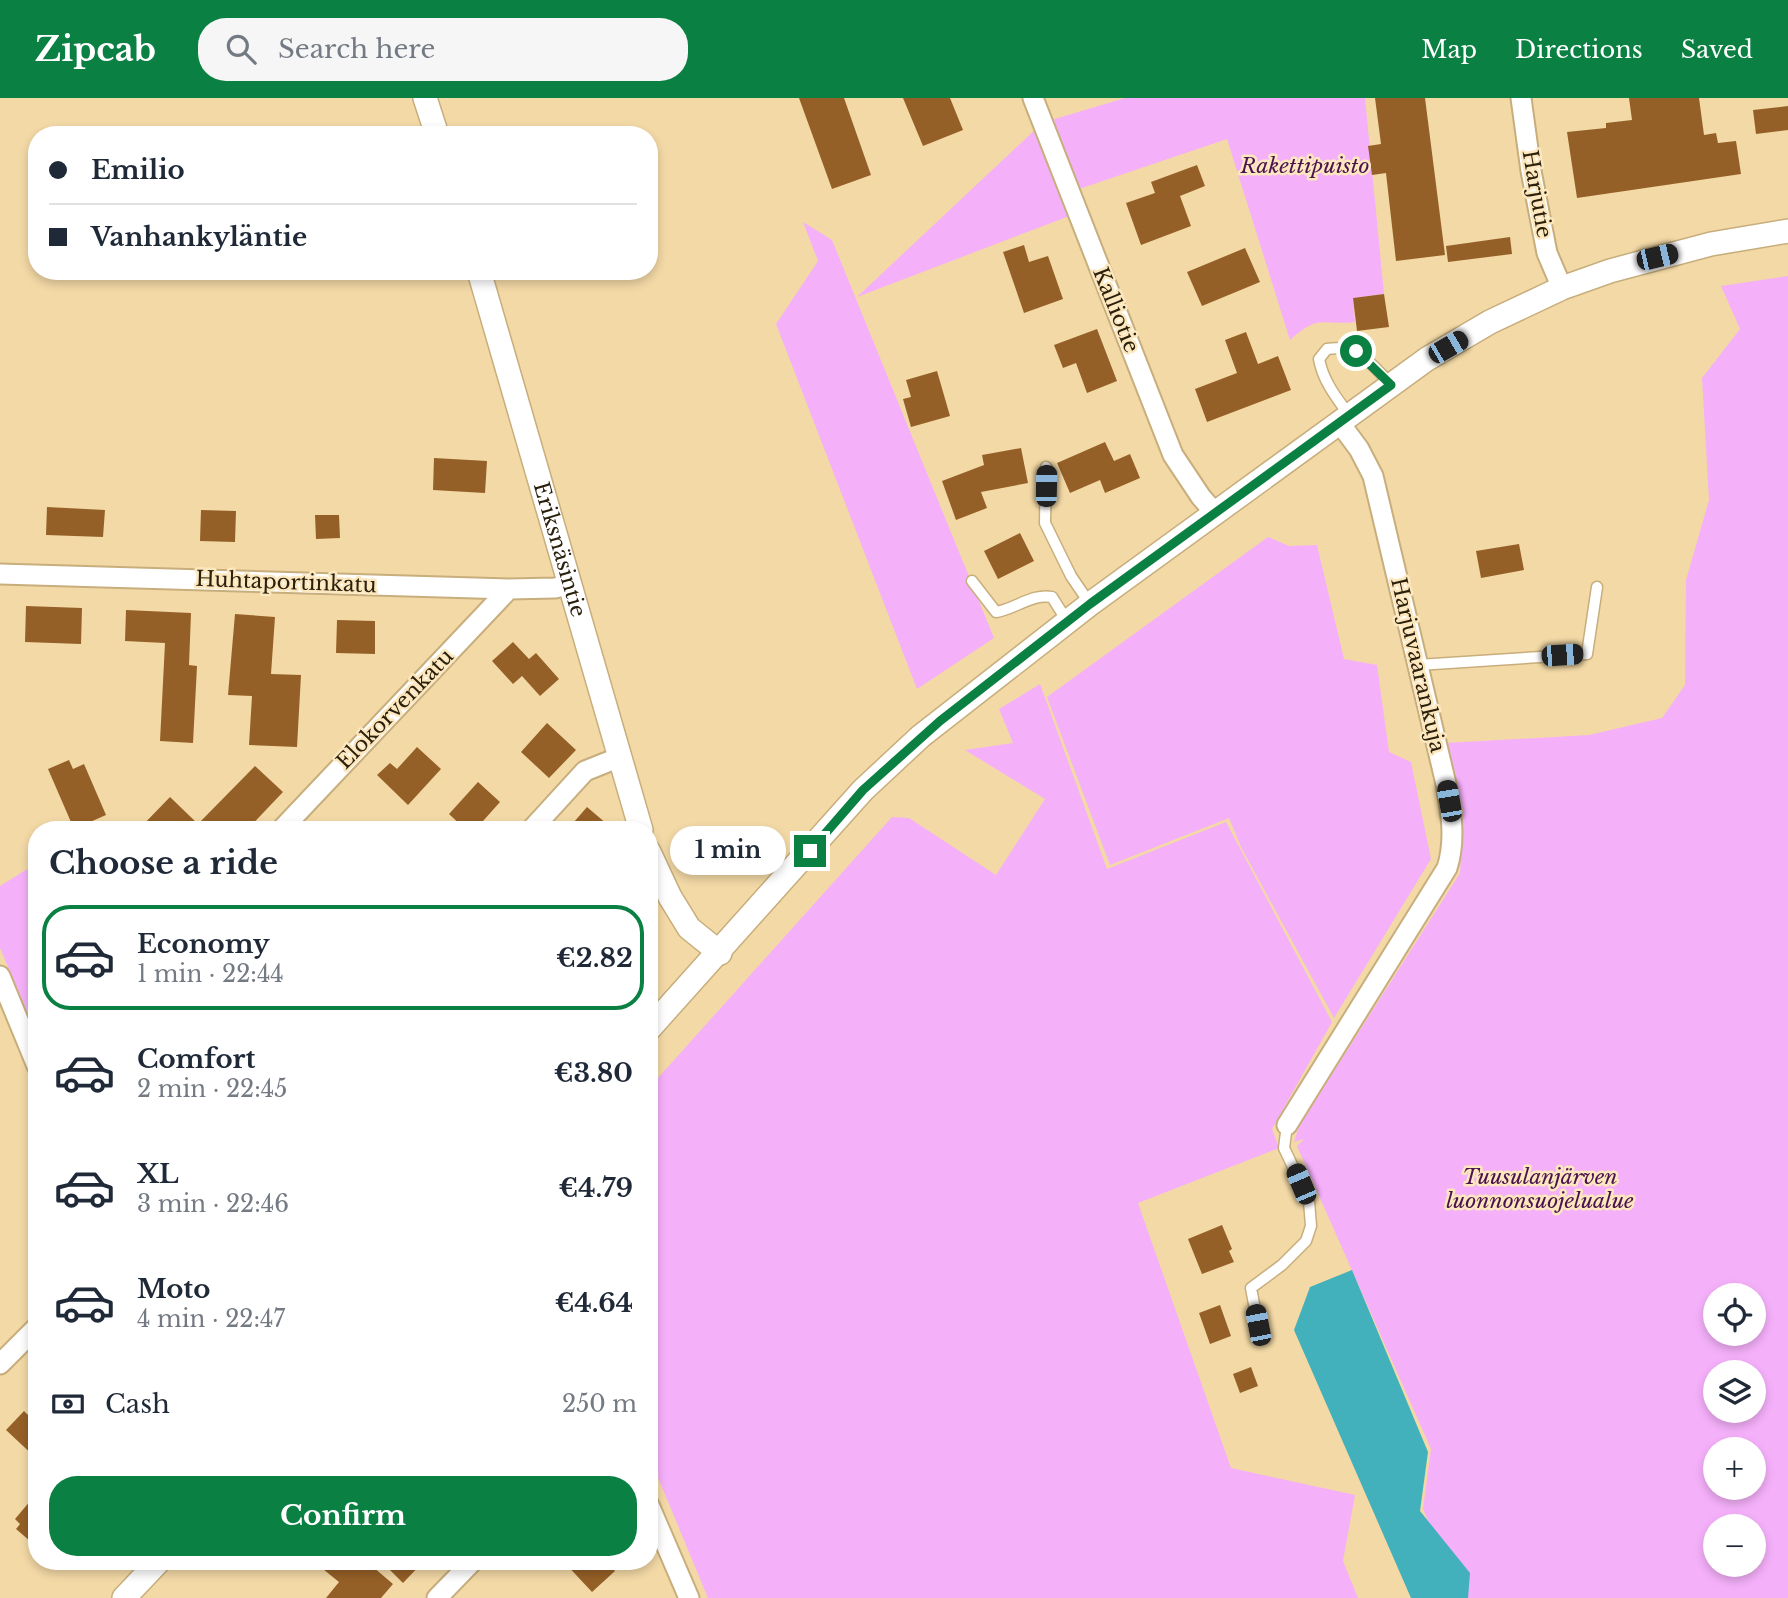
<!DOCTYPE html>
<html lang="en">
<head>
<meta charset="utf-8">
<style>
  :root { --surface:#fff; --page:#f6f6f7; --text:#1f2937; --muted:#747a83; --line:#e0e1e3; --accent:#0b8043 }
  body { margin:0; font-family:"Libre Baskerville",serif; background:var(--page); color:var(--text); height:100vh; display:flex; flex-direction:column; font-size:26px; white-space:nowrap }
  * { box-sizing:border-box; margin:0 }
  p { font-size:23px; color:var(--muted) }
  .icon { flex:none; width:38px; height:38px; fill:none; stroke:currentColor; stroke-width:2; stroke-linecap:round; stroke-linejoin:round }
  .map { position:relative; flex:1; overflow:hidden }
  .panel { position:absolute; left:28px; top:723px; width:630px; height:749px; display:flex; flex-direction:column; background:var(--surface); border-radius:28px; box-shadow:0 4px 10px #0003 }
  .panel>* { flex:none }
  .guide { position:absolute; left:28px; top:28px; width:630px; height:154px; border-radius:28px; box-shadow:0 4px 10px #0003; display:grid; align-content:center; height:154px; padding:0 21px; background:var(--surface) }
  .controls { position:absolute; left:1703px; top:1185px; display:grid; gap:14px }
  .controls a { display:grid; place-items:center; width:63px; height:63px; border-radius:50%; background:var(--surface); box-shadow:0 4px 10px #0003; font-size:35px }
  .end { position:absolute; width:32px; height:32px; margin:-16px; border:9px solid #0b8043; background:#fff; box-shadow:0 0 0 4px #fff }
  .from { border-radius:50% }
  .bubble { position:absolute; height:49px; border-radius:24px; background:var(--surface); box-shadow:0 4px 10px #0003; font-size:23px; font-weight:800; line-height:49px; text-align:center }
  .car { position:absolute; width:21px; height:42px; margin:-21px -10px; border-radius:9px; box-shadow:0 0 5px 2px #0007; background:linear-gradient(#222 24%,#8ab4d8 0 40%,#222 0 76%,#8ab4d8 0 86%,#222 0) }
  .guide b { display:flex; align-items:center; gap:24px; height:66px; font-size:26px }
  .guide b+b { border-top:2px solid var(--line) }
  .guide i { width:18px; height:18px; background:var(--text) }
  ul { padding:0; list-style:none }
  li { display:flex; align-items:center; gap:21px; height:105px; margin:0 14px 10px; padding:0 7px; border:4px solid transparent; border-radius:28px }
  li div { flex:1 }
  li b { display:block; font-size:26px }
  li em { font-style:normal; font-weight:800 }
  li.current { border-color:var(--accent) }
  li>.icon { width:63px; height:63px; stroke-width:1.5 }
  h2 { padding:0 21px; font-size:32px; line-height:84px }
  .pay { display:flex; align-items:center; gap:18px; height:77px; padding:0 21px; font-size:26px }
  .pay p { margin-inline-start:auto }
  .cta { display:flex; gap:14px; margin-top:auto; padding:14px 21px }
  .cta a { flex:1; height:80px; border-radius:28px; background:var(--accent); color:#fff; font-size:28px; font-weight:800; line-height:80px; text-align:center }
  header { display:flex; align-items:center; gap:42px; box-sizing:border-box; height:98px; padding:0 35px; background:var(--accent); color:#fff }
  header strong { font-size:33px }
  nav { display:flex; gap:38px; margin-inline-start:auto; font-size:24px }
  .search { width:490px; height:63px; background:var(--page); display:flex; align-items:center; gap:18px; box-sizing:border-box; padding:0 24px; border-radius:28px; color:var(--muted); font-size:26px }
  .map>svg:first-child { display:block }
  .green { fill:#f5b0fa; fill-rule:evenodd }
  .water { fill:#43b1bc }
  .building { fill:#956027 }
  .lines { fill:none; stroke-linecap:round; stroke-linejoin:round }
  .service-casing { stroke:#c7ae7c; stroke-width:13 }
  .minor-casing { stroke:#c7ae7c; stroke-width:23 }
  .tertiary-casing { stroke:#c7ae7c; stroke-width:26 }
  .service { stroke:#fff; stroke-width:10 }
  .minor { stroke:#fff; stroke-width:19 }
  .tertiary { stroke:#fff; stroke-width:23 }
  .route { stroke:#0b8043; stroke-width:9 }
  .labels { text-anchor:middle; stroke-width:5; stroke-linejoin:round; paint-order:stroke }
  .park-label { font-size:21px; font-style:italic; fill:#4b1250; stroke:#fce7be }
  .street-label { font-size:21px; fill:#2a200c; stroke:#fce7be }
</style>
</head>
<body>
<header>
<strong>Zipcab</strong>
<div class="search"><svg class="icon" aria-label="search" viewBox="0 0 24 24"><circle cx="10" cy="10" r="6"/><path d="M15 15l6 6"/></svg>Search here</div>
<nav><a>Map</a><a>Directions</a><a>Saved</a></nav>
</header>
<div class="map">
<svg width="1788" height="1500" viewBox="0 0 1788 1500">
  <rect width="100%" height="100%" fill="#f3d9a6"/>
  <!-- green -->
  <path class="green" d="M 1125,0 L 1365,0 L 1384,196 L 1353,200 L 1355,224 C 1321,228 1320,215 1290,242 L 1227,41 L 1076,92 L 1048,23 Z
    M 1038,29 L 1072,117 L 857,199 Z
    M 803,124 L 832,142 L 994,540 L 917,591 L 776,226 L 818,163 Z
    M 1788,178 L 1788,1500 L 1459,1500 L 1423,1411 L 1431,1351 L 1297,1048 L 1304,1041 L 1294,1044 L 1299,1028 L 1460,775 L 1463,712 L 1446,645 L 1589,637 L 1662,620 L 1685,587 L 1686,482 L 1709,402 L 1702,280 L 1740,231 L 1721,188 ZM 1715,1197 L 1754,1197 L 1754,1236 L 1715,1236 ZM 1715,1274 L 1754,1274 L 1754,1312 L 1715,1312 ZM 1715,1351 L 1754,1351 L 1754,1390 L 1715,1390 ZM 1715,1428 L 1754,1428 L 1754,1466 L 1715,1466 Z
    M 1268,439 L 1289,448 L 1317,447 L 1344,561 L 1377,567 L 1389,654 L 1411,664 L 1431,761 L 1334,920 L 1241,749 L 1229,720 L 1110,767 L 1047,599 Z
    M 1040,586 L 1107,771 L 1226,724 L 1332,924 L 1272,1031 L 1279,1050 L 1138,1105 L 1231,1370 L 1355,1397 L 1343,1463 L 1358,1500 L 708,1500 L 649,1358 L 649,990 L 892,719 L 909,720 L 996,777 L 1045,701 L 965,652 L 1013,645 L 999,611 Z
    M 37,765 L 37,937 L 0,850 L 0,788 Z"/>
  <!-- water -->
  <path class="water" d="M 1352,1172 L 1428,1354 L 1420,1413 L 1470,1475 L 1468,1500 L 1411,1500 L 1294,1232 L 1310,1189 Z"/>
  <!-- building -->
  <path class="building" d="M 799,0 L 844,0 L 871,77 L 832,91 Z
    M 903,0 L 950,0 L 963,32 L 923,48 Z
    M 1375,0 L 1425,0 L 1445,157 L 1396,163 L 1386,75 L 1372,77 L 1368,48 L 1381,46 Z
    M 1629,0 L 1699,0 L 1704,37 L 1716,35 L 1718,45 L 1736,43 L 1741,76 L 1577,100 L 1567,34 L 1606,30 L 1606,25 L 1632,22 Z
    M 1788,8 L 1788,32 L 1756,36 L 1753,12 Z
    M 1197,67 L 1205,88 L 1180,98 L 1191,128 L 1141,147 L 1126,105 L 1155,95 L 1151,84 Z
    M 1510,139 L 1512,156 L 1448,164 L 1446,148 Z
    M 1024,147 L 1029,164 L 1048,158 L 1063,201 L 1024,215 L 1003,154 Z
    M 1245,150 L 1260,184 L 1202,208 L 1187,174 Z
    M 1384,196 L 1389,229 L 1357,233 L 1353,200 Z
    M 1097,231 L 1117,283 L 1087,295 L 1076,265 L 1063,270 L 1054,247 Z
    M 1246,234 L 1258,266 L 1278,258 L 1291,292 L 1207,324 L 1195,291 L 1237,275 L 1225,242 Z
    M 937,273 L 950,318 L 911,329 L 903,301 L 911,299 L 906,282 Z
    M 1105,344 L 1114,363 L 1130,356 L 1140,380 L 1105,395 L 1100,382 L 1070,395 L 1057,365 Z
    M 1021,350 L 1028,385 L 981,394 L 987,410 L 956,422 L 942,383 L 984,367 L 982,357 Z
    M 434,360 L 487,363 L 485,395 L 433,392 Z
    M 47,409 L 105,412 L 103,439 L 46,437 Z
    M 201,412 L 236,413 L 235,444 L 200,443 Z
    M 315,417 L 339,417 L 340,440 L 316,441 Z
    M 1020,435 L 1034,463 L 998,481 L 984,453 Z
    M 1519,446 L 1524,472 L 1481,480 L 1476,453 Z
    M 26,508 L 82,510 L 81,546 L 25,544 Z
    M 126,512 L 191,515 L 189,567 L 197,568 L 193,645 L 160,643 L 165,545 L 125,543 Z
    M 235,516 L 275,519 L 271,576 L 301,577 L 297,649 L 249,647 L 252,598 L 228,597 Z
    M 337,522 L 375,523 L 375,556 L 336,555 Z
    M 513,544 L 529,561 L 536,555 L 559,581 L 540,598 L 522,578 L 513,586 L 492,563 Z
    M 547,625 L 576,652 L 549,680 L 521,654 Z
    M 417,649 L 441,671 L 408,707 L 377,677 L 390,665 L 397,671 Z
    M 69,662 L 73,671 L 84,666 L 106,717 L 74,731 L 48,671 Z
    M 255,668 L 283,694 L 247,732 L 138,732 L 170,699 L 198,726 Z
    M 478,684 L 500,704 L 475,732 L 466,732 L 449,716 Z
    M 587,709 L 614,732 L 567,732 Z
    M 1222,1127 L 1232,1151 L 1229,1153 L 1234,1164 L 1202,1176 L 1188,1141 Z
    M 1220,1207 L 1231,1238 L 1210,1246 L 1199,1215 Z
    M 1251,1269 L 1258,1288 L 1240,1295 L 1233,1276 Z
    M 24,1313 L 37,1326 L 37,1361 L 6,1332 Z
    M 37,1395 L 37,1449 L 16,1431 L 20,1426 L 15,1421 Z
    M 313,1463 L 366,1463 L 393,1486 L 381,1500 L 326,1500 L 339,1484 Z
    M 397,1463 L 424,1463 L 403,1485 L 389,1471 Z
    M 563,1463 L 606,1463 L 615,1473 L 592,1494 Z"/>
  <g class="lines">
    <defs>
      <path id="service" d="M 1349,317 C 1336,299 1323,283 1319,261 L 1327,251 C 1359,246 1370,265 1391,286
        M 1046,369 L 1045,425 L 1071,478 L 1090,506
        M 972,483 L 996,514 C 1015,511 1033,495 1052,499 L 1067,523
        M 1418,567 L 1587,556 L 1597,489
        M 1258,1227 L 1251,1190 L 1282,1167 L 1306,1143 L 1311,1128 L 1309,1103 L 1284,1050 L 1287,1027"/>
      <path id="minor" d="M 1033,0 L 1173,357 L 1201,399 L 1215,415
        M 1521,0 L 1531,73 L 1547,155 L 1562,190
        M 0,476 L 509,491 L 555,490 L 571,486
        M 281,732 L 509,491
        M 531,732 L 585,673 L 620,659
        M 0,878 L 37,968
        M 1287,1027 L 1447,770 C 1456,742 1451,714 1446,686 L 1373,378 L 1359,351 L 1339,324
        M 0,1266 L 37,1229
        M 649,1407 L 689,1500
        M 437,1500 L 473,1463"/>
      <g id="tertiary">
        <path d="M 425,0 L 437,37"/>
        <path id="s1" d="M 479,173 L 641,732"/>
        <path d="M 649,754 L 670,799 L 689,830 L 720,855"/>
        <path d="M 649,931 L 863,692 L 921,638 L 1090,506 L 1427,261 L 1490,224 L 1562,190 L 1610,173 L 1711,146 L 1788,133"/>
        <path d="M 124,1500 L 159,1463"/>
      </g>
    </defs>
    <!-- service casing -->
    <use href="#service" class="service-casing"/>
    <!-- minor casing -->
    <use href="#minor" class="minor-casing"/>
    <!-- tertiary casing -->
    <use href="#tertiary" class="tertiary-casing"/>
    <!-- service -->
    <use href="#service" class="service"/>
    <!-- minor -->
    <use href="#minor" class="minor"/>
    <!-- tertiary -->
    <use href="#tertiary" class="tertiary"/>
  </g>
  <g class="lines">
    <!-- route -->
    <path class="route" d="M 810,753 L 863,692 L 940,623 L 1090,506 L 1391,287 L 1356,253"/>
  </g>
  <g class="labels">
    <!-- park labels -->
    <g class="park-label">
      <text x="1305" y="75">Rakettipuisto</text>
      <text x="1540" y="1086">Tuusulanjärven<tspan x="1540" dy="24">luonnonsuojelualue</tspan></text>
    </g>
    <!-- street labels -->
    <g class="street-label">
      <text transform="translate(1537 96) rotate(80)" y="7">Harjutie</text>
      <text transform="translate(1116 212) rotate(68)" y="7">Kalliotie</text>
      <text dy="7" stroke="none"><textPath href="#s1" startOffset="290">Eriksnäsintie</textPath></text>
      <text transform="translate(286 484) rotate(2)" y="7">Huhtaportinkatu</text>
      <text transform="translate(1418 567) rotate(77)" y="7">Harjuvaarankuja</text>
      <text transform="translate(395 611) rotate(-46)" y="7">Elokorvenkatu</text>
    </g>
  </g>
</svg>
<div class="controls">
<a><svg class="icon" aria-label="locate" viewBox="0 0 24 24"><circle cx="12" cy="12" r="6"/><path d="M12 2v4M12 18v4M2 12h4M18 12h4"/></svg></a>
<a><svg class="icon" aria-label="layers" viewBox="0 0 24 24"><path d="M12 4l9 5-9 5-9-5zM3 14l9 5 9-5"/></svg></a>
<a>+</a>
<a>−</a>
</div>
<i class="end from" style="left:1356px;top:253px"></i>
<i class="end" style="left:810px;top:753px"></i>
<div class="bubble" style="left:670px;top:728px;width:116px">1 min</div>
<i class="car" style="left:1657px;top:159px;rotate:77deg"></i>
<i class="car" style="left:1448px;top:249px;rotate:60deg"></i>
<i class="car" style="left:1046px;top:388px;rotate:1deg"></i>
<i class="car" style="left:1562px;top:557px;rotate:86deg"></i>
<i class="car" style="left:1449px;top:703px;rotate:350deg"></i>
<i class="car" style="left:1301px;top:1086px;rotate:337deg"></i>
<i class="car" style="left:1258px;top:1227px;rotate:349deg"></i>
<div class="guide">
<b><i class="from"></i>Emilio</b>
<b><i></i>Vanhankyläntie</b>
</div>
<section class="panel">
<h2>Choose a ride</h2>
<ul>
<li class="current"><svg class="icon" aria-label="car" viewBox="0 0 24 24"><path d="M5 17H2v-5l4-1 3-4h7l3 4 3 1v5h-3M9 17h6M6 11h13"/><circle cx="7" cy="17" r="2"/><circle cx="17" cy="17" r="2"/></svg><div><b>Economy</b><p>1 min · 22:44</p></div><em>€2.82</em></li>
<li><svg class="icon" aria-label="car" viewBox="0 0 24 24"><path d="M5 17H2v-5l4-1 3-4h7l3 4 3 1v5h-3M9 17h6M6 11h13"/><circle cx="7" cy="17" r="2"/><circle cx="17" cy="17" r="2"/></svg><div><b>Comfort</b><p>2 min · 22:45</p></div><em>€3.80</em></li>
<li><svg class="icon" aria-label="car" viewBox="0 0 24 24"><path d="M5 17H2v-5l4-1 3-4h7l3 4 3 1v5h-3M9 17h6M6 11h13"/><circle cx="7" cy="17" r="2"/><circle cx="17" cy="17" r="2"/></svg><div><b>XL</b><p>3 min · 22:46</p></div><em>€4.79</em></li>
<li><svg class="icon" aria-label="car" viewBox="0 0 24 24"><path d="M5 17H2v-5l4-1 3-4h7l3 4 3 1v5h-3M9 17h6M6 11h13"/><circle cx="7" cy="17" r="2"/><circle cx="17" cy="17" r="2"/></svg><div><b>Moto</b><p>4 min · 22:47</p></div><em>€4.64</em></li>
</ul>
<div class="pay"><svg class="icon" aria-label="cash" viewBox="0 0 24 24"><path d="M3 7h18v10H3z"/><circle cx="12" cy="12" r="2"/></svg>Cash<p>250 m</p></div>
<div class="cta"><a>Confirm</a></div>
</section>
</div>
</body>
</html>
